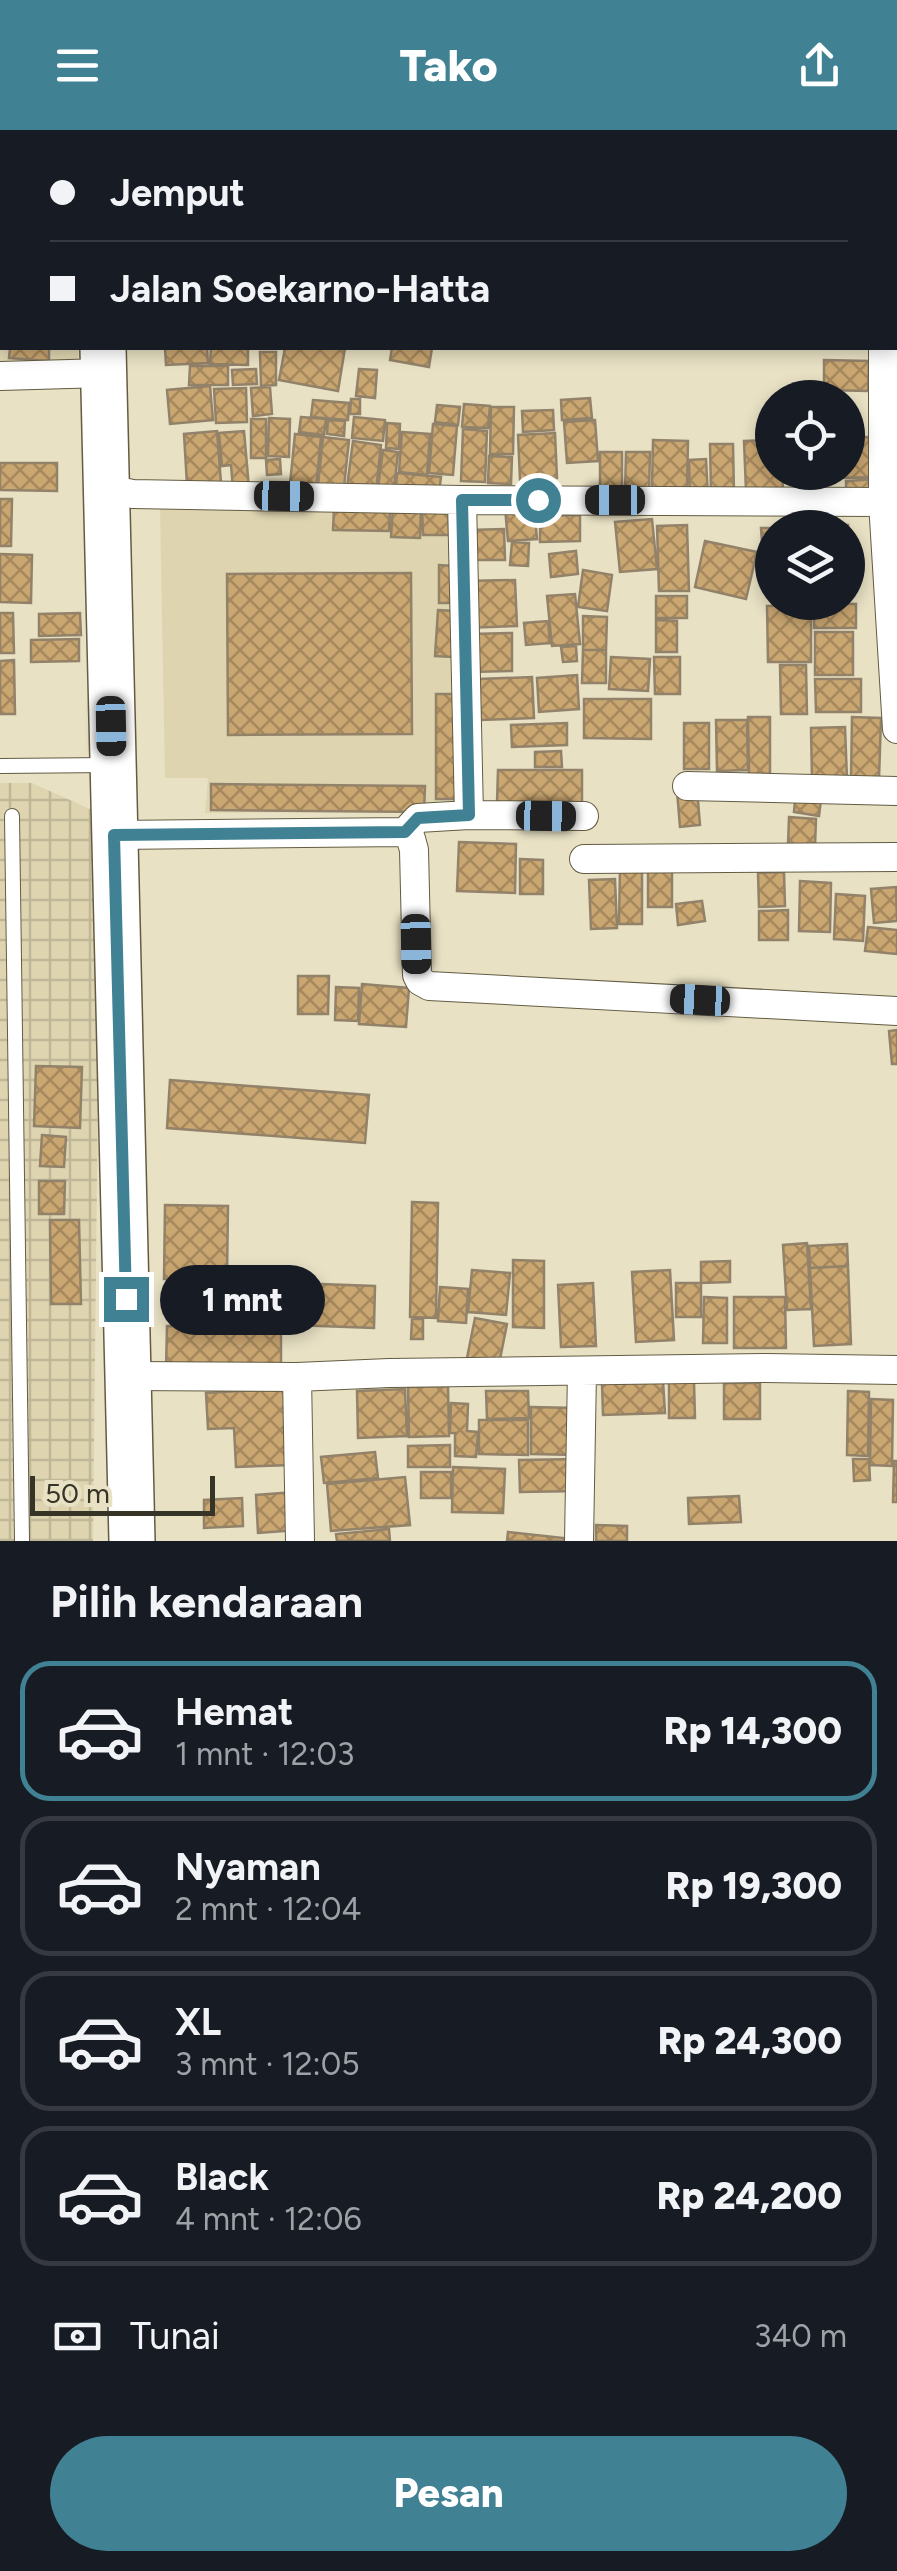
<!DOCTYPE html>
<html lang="id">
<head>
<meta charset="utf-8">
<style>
  :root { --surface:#171b24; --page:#242831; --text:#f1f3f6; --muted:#9ea1a6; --line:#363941; --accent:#408293 }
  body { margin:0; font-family:Figtree,sans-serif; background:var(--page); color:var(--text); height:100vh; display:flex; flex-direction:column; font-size:38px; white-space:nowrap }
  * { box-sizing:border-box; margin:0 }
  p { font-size:32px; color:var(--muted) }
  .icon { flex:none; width:55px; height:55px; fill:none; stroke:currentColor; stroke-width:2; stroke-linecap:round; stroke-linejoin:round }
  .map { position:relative; height:1411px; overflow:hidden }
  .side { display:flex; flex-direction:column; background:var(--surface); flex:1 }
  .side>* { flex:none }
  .top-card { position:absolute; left:0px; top:0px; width:898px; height:220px; box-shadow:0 5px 15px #0003; display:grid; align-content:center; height:220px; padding:0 50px; background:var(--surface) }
  .controls { position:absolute; left:755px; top:250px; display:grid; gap:20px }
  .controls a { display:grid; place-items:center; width:110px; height:110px; border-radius:50%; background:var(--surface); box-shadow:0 5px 15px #0003; font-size:50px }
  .scale { position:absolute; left:30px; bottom:25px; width:185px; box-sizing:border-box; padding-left:10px; border:5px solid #363327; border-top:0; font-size:28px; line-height:35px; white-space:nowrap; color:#363327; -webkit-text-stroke:8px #e8e1c4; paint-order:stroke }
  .end { position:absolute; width:45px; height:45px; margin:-22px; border:12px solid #408293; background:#fff; box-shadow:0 0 0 5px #fff }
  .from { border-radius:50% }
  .bubble { position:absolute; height:70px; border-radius:35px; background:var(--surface); box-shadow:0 5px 15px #0003; font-size:32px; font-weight:800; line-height:70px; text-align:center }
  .car { position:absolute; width:30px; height:60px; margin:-30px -15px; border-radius:12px; box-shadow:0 0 8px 2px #0007; background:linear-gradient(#222 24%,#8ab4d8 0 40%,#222 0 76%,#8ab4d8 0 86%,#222 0) }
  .top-card b { display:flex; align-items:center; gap:35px; height:95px; font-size:38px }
  .top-card b+b { border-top:2px solid var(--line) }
  .top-card i { width:25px; height:25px; background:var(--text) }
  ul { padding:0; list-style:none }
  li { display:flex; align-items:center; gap:30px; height:140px; margin:0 20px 15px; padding:0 30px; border:5px solid var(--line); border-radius:30px }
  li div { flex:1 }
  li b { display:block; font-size:38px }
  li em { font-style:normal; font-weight:800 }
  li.current { border-color:var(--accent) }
  li>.icon { width:90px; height:90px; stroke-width:1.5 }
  h2 { padding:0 50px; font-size:45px; line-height:120px }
  .pay { display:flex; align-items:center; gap:25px; height:110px; padding:0 50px; font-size:38px }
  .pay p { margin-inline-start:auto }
  .button { display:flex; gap:20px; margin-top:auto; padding:20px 50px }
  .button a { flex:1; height:115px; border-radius:60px; background:var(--accent); color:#fff; font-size:40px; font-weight:800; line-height:115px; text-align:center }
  header { display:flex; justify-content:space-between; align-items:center; height:130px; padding:0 50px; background:var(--accent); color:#fff; font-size:45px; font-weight:800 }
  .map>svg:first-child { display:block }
  .built { fill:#ded5b0 }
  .industrial { fill:url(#industrial-grid) }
  .building { fill:url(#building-cross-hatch); stroke:#92826a; stroke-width:2.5 }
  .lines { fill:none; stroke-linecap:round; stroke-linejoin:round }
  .service-casing { stroke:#635c43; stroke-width:16 }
  .minor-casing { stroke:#635c43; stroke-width:30 }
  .primary-casing { stroke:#635c43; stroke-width:48 }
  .service { stroke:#fff; stroke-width:14 }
  .minor { stroke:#fff; stroke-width:28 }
  .primary { stroke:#fff; stroke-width:45 }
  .route { stroke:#408293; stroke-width:12 }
</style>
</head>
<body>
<header><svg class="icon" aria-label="menu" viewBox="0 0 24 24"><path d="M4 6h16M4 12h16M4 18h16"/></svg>Tako<svg class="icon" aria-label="share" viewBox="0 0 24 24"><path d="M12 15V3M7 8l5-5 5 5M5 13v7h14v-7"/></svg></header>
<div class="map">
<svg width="897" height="1411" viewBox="0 0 897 1411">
  <defs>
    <pattern id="industrial-grid" width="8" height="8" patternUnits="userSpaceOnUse" patternTransform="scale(2.5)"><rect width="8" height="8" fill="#ded5b0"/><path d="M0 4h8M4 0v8" fill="none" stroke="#bfb797"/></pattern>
    <pattern id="building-cross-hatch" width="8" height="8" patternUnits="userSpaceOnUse" patternTransform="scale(2.5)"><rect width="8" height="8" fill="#caa671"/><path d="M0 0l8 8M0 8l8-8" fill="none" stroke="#a5885d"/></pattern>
  </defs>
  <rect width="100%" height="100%" fill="#e8e1c4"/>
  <!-- built -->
  <path class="built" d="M 0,20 L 2,20 L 2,218 L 78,218 L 78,239 L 0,243 Z
    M 160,379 L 455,381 L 461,681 L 205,683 L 208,648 L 165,648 Z"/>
  <!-- industrial -->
  <path class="industrial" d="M 0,653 L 32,653 L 101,684 L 93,1411 L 0,1411 Z"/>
  <!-- building -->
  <path class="building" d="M 167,0 L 215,0 L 216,2 L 167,2 Z
    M 419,0 L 538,0 L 538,2 L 419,2 Z
    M 10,218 L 49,218 L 49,231 L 9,228 Z
    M 165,218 L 207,218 L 208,233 L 166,235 Z
    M 211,218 L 248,218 L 248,235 L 210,234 Z
    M 285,218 L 345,218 L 338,261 L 279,250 Z
    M 392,218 L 432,218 L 429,237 L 390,230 Z
    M 260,222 L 276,222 L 276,255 L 261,256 Z
    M 824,230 L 869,231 L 868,261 L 824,260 Z
    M 190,236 L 228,236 L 228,255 L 189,255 Z
    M 256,239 L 257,254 L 233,255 L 232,240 Z
    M 359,239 L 377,240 L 375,268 L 356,266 Z
    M 210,256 L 213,290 L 170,294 L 167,260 Z
    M 270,257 L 272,284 L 253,286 L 251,258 Z
    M 246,258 L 247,292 L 216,293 L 214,259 Z
    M 590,268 L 592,288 L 562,290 L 561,270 Z
    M 351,269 L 360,269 L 360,284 L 350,284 Z
    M 313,270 L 349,273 L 348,290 L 311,287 Z
    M 464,274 L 490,276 L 488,298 L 462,297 Z
    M 437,275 L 460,277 L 458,295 L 435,292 Z
    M 491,277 L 514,277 L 513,324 L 490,324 Z
    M 553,280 L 554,300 L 523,302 L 522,281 Z
    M 301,287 L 326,289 L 324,305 L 299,302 Z
    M 354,287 L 385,290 L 383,311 L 352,308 Z
    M 269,288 L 290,289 L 289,327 L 268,326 Z
    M 251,289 L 266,289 L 266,328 L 251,328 Z
    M 328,290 L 345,291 L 344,306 L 327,304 Z
    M 595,290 L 598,331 L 567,333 L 564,292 Z
    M 387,293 L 400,294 L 399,319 L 386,318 Z
    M 433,294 L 457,296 L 453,345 L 429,343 Z
    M 463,299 L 487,301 L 485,352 L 461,351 Z
    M 217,301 L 221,353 L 187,355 L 184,304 Z
    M 244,301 L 249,358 L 233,359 L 231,335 L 222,336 L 219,303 Z
    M 402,302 L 430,304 L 427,345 L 399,342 Z
    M 555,303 L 557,348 L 520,350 L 518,305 Z
    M 295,304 L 321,307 L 316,357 L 290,354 Z
    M 323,307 L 349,310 L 344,357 L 318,355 Z
    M 848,307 L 880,307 L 881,347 L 839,348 L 839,342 L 848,342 Z
    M 653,310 L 688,311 L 687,359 L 652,358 Z
    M 772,310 L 772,342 L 782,342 L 783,359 L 746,361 L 744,311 Z
    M 353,311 L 381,315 L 376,361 L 347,357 Z
    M 710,314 L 733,314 L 734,363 L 711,363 Z
    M 383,320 L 398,322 L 394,360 L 378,358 Z
    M 600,322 L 622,322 L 622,363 L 600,363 Z
    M 626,322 L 650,322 L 649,363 L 625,363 Z
    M 489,326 L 512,327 L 511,354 L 488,353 Z
    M 280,329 L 281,344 L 267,345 L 266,330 Z
    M 706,329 L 708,366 L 690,367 L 689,330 Z
    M 0,333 L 57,333 L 57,361 L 0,360 Z
    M 787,342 L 825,342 L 825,348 L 787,349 Z
    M 397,343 L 441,347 L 439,363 L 396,359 Z
    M 881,349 L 881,363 L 846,365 L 846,351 Z
    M 0,369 L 12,369 L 11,416 L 0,416 Z
    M 393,376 L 421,377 L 420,408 L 391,407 Z
    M 534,376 L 537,409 L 508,411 L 505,378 Z
    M 422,377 L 449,377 L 449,405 L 423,405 Z
    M 334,379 L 390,380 L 389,401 L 333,400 Z
    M 580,385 L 580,411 L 540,412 L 540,386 Z
    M 652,389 L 657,439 L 620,442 L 615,392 Z
    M 821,393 L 848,395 L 848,402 L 848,398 L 821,398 Z
    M 687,395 L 689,461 L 659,461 L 657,396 Z
    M 761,398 L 772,398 L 772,451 L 765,452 Z
    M 504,399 L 505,430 L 469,430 L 468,400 Z
    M 705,411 L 757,422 L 746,469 L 695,457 Z
    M 512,412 L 529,413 L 528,436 L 510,435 Z
    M 576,421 L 578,444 L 551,447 L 549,424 Z
    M 0,424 L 32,425 L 31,473 L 0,472 Z
    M 439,435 L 453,436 L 452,473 L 439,473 Z
    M 583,440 L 612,445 L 607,481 L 578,477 Z
    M 411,443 L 412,604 L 228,605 L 227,444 Z
    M 515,450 L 517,496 L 466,498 L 464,451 Z
    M 575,464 L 580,514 L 552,516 L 547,466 Z
    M 656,466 L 687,466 L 687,488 L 656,488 Z
    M 814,473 L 856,474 L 856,498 L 814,498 Z
    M 811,475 L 811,532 L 768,532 L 767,476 Z
    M 438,480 L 454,481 L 452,527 L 435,526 Z
    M 0,483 L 13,483 L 14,523 L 0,523 Z
    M 80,483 L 81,505 L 39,506 L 39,484 Z
    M 583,486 L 607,487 L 606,520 L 583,520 Z
    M 656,490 L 677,491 L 677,522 L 656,522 Z
    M 548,491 L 550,513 L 526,515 L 524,493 Z
    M 815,502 L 853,502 L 853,545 L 815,545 Z
    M 512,503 L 512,541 L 471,542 L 471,504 Z
    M 79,509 L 79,531 L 31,532 L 31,510 Z
    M 576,516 L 577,531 L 563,532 L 561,517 Z
    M 583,520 L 606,520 L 606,553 L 582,553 Z
    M 611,527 L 650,529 L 648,561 L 609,559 Z
    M 654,527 L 680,527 L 680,564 L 655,564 Z
    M 14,530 L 15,584 L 0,584 L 0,531 Z
    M 780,535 L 806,535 L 807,584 L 781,584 Z
    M 577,545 L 579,579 L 539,582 L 537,548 Z
    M 532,547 L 534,588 L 480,590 L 479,549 Z
    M 815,549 L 861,549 L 861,582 L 816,582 Z
    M 436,564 L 457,564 L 457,669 L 436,669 Z
    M 584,569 L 651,569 L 651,609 L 584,608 Z
    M 748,587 L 770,587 L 770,644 L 749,644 Z
    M 852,587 L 881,588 L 879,649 L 851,649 Z
    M 716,590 L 747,590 L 748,640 L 717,641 Z
    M 567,593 L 567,615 L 512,617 L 511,595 Z
    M 684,593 L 709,593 L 709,639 L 684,639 Z
    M 845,597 L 847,649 L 812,650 L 811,598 Z
    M 561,621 L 562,637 L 535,637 L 535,622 Z
    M 498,640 L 582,640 L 582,674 L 497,673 Z
    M 211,654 L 425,656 L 424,682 L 211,680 Z
    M 697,659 L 700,695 L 680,697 L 677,661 Z
    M 796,659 L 822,662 L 819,686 L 794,682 Z
    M 789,687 L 816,689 L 815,717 L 788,715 Z
    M 459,712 L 516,714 L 515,763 L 457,761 Z
    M 520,729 L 543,730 L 543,764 L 520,764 Z
    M 648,733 L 672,733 L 672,777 L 648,777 Z
    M 620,738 L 642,738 L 642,794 L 619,794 Z
    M 784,742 L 785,776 L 759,777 L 758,743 Z
    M 615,749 L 617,798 L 591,799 L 589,750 Z
    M 800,751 L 831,753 L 830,802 L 799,801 Z
    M 896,757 L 897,791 L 874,793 L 871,759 Z
    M 836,764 L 865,766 L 863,811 L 834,809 Z
    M 702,771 L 705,791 L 678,795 L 676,774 Z
    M 788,780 L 788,810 L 759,810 L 759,781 Z
    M 868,797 L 897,800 L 897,824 L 865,821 Z
    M 298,846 L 329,846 L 328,884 L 298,884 Z
    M 362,854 L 409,858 L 406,897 L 359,894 Z
    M 336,857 L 359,858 L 358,891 L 335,890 Z
    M 897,900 L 897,934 L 892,934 L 889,901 Z
    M 36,936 L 82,937 L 80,998 L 34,996 Z
    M 170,950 L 369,965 L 365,1013 L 167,998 Z
    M 42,1005 L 66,1007 L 64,1037 L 40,1036 Z
    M 39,1051 L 65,1051 L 64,1084 L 39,1084 Z
    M 412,1072 L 438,1073 L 436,1188 L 410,1187 Z
    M 165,1075 L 228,1076 L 227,1150 L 164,1149 Z
    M 50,1090 L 79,1090 L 81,1174 L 51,1174 Z
    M 807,1113 L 811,1179 L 787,1180 L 783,1115 Z
    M 847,1114 L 848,1136 L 810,1138 L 809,1116 Z
    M 513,1130 L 544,1131 L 544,1198 L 513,1197 Z
    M 730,1131 L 730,1152 L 701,1153 L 701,1132 Z
    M 848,1136 L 851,1214 L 814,1216 L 810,1138 Z
    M 472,1140 L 510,1143 L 506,1185 L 468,1182 Z
    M 670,1140 L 674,1210 L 636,1212 L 632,1142 Z
    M 265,1152 L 375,1156 L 374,1198 L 264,1194 Z
    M 593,1153 L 596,1216 L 561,1217 L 558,1155 Z
    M 676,1153 L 701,1153 L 701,1187 L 676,1187 Z
    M 440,1157 L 468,1159 L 466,1193 L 438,1191 Z
    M 704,1167 L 727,1168 L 727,1213 L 703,1213 Z
    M 734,1167 L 785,1167 L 786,1218 L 734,1218 Z
    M 475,1188 L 507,1194 L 499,1234 L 467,1228 Z
    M 412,1189 L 423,1189 L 423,1209 L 411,1209 Z
    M 167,1196 L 281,1197 L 281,1242 L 166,1240 Z
    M 663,1251 L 665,1283 L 603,1285 L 602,1253 Z
    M 669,1252 L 694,1252 L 695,1288 L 669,1288 Z
    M 724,1253 L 760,1253 L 760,1289 L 724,1289 Z
    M 448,1256 L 449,1306 L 409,1307 L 408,1257 Z
    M 286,1258 L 292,1335 L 236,1337 L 234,1298 L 208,1299 L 206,1263 Z
    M 405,1259 L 407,1306 L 358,1308 L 357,1261 Z
    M 486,1261 L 528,1261 L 529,1288 L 487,1289 Z
    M 848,1261 L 869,1262 L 868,1326 L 847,1325 Z
    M 871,1269 L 893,1270 L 892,1336 L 870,1335 Z
    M 451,1273 L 468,1274 L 467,1301 L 478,1302 L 476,1327 L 455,1326 L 455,1303 L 450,1303 Z
    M 531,1277 L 577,1278 L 577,1325 L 531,1324 Z
    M 479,1290 L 528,1290 L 528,1325 L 479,1324 Z
    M 450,1315 L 450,1337 L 408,1337 L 408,1316 Z
    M 375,1322 L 378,1348 L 324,1353 L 321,1327 Z
    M 579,1329 L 579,1361 L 520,1362 L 519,1330 Z
    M 853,1329 L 869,1329 L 870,1350 L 854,1351 Z
    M 894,1331 L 897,1331 L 897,1372 L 893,1372 Z
    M 453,1337 L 505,1339 L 503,1383 L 452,1382 Z
    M 421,1342 L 451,1342 L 451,1368 L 421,1368 Z
    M 405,1347 L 410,1395 L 331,1401 L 327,1354 Z
    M 294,1362 L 297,1400 L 258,1403 L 256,1365 Z
    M 739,1366 L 741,1392 L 689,1394 L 688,1368 Z
    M 242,1368 L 243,1396 L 204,1398 L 204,1370 Z
    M 596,1395 L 627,1396 L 627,1411 L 596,1411 Z
    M 389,1399 L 390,1411 L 337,1411 L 336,1404 Z
    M 508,1402 L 564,1408 L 564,1411 L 507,1411 Z"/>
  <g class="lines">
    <defs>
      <path id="service" d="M 0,636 L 109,635
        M 12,686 L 22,1411"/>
      <path id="minor" d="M 880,0 L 880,2
        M 883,218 L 883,372 L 897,599
        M 0,246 L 104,243
        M 106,359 L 133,364 L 462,370 L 883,372
        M 687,656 L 897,661
        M 469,685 L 584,686
        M 405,702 L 418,688 L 469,685 L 462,370
        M 114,705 L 405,702 L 411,709 L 414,720 L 417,845 L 420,851 L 429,856 L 897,881
        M 584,729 L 897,727
        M 128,1246 L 297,1247 L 389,1243 L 765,1238 L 897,1240
        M 297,1247 L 300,1411
        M 579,1411 L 582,1241"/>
      <path id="primary" d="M 96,0 L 96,2
        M 103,218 L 132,1411"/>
    </defs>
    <!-- service casing -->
    <use href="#service" class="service-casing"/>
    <!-- minor casing -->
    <use href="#minor" class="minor-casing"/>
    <!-- primary casing -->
    <use href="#primary" class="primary-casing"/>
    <!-- service -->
    <use href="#service" class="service"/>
    <!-- minor -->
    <use href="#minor" class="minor"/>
    <!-- primary -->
    <use href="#primary" class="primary"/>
  </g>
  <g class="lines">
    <!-- route -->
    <path class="route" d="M 126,1169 L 114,705 L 405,702 L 418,688 L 469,685 L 462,370 L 538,370"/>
  </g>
</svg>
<div class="controls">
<a><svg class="icon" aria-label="locate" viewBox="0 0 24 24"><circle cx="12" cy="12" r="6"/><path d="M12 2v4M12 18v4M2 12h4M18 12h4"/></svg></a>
<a><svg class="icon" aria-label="layers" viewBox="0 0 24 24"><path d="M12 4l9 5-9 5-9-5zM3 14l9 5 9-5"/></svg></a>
</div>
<div class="scale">50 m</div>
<i class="end from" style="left:538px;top:370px"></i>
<i class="end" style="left:126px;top:1169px"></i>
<div class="bubble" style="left:160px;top:1135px;width:165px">1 mnt</div>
<i class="car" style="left:284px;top:366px;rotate:91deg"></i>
<i class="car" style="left:615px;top:370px;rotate:270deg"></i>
<i class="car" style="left:111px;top:596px;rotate:179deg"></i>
<i class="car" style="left:546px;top:686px;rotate:91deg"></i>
<i class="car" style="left:416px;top:814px;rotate:179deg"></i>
<i class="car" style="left:700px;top:870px;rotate:273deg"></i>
<div class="top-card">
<b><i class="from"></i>Jemput</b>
<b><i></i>Jalan Soekarno-Hatta</b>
</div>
</div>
<section class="side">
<h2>Pilih kendaraan</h2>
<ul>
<li class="current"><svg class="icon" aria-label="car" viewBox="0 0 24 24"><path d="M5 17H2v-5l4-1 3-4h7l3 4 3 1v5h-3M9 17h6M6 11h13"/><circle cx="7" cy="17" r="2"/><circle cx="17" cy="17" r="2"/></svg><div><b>Hemat</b><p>1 mnt · 12:03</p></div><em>Rp 14,300</em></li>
<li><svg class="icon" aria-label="car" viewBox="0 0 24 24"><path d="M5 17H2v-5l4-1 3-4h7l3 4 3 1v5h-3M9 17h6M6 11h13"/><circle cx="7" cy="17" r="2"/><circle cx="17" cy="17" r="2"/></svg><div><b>Nyaman</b><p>2 mnt · 12:04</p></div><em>Rp 19,300</em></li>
<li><svg class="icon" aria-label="car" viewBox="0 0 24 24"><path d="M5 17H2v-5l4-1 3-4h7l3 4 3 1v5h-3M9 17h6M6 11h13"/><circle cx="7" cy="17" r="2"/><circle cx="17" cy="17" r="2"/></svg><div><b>XL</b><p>3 mnt · 12:05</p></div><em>Rp 24,300</em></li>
<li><svg class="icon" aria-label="car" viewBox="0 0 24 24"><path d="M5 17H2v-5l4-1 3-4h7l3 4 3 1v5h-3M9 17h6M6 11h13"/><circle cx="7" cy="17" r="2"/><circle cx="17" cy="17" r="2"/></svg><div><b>Black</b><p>4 mnt · 12:06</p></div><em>Rp 24,200</em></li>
</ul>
<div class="pay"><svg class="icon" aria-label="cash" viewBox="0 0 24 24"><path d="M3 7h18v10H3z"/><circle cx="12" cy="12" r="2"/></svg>Tunai<p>340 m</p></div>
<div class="button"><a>Pesan</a></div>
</section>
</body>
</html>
